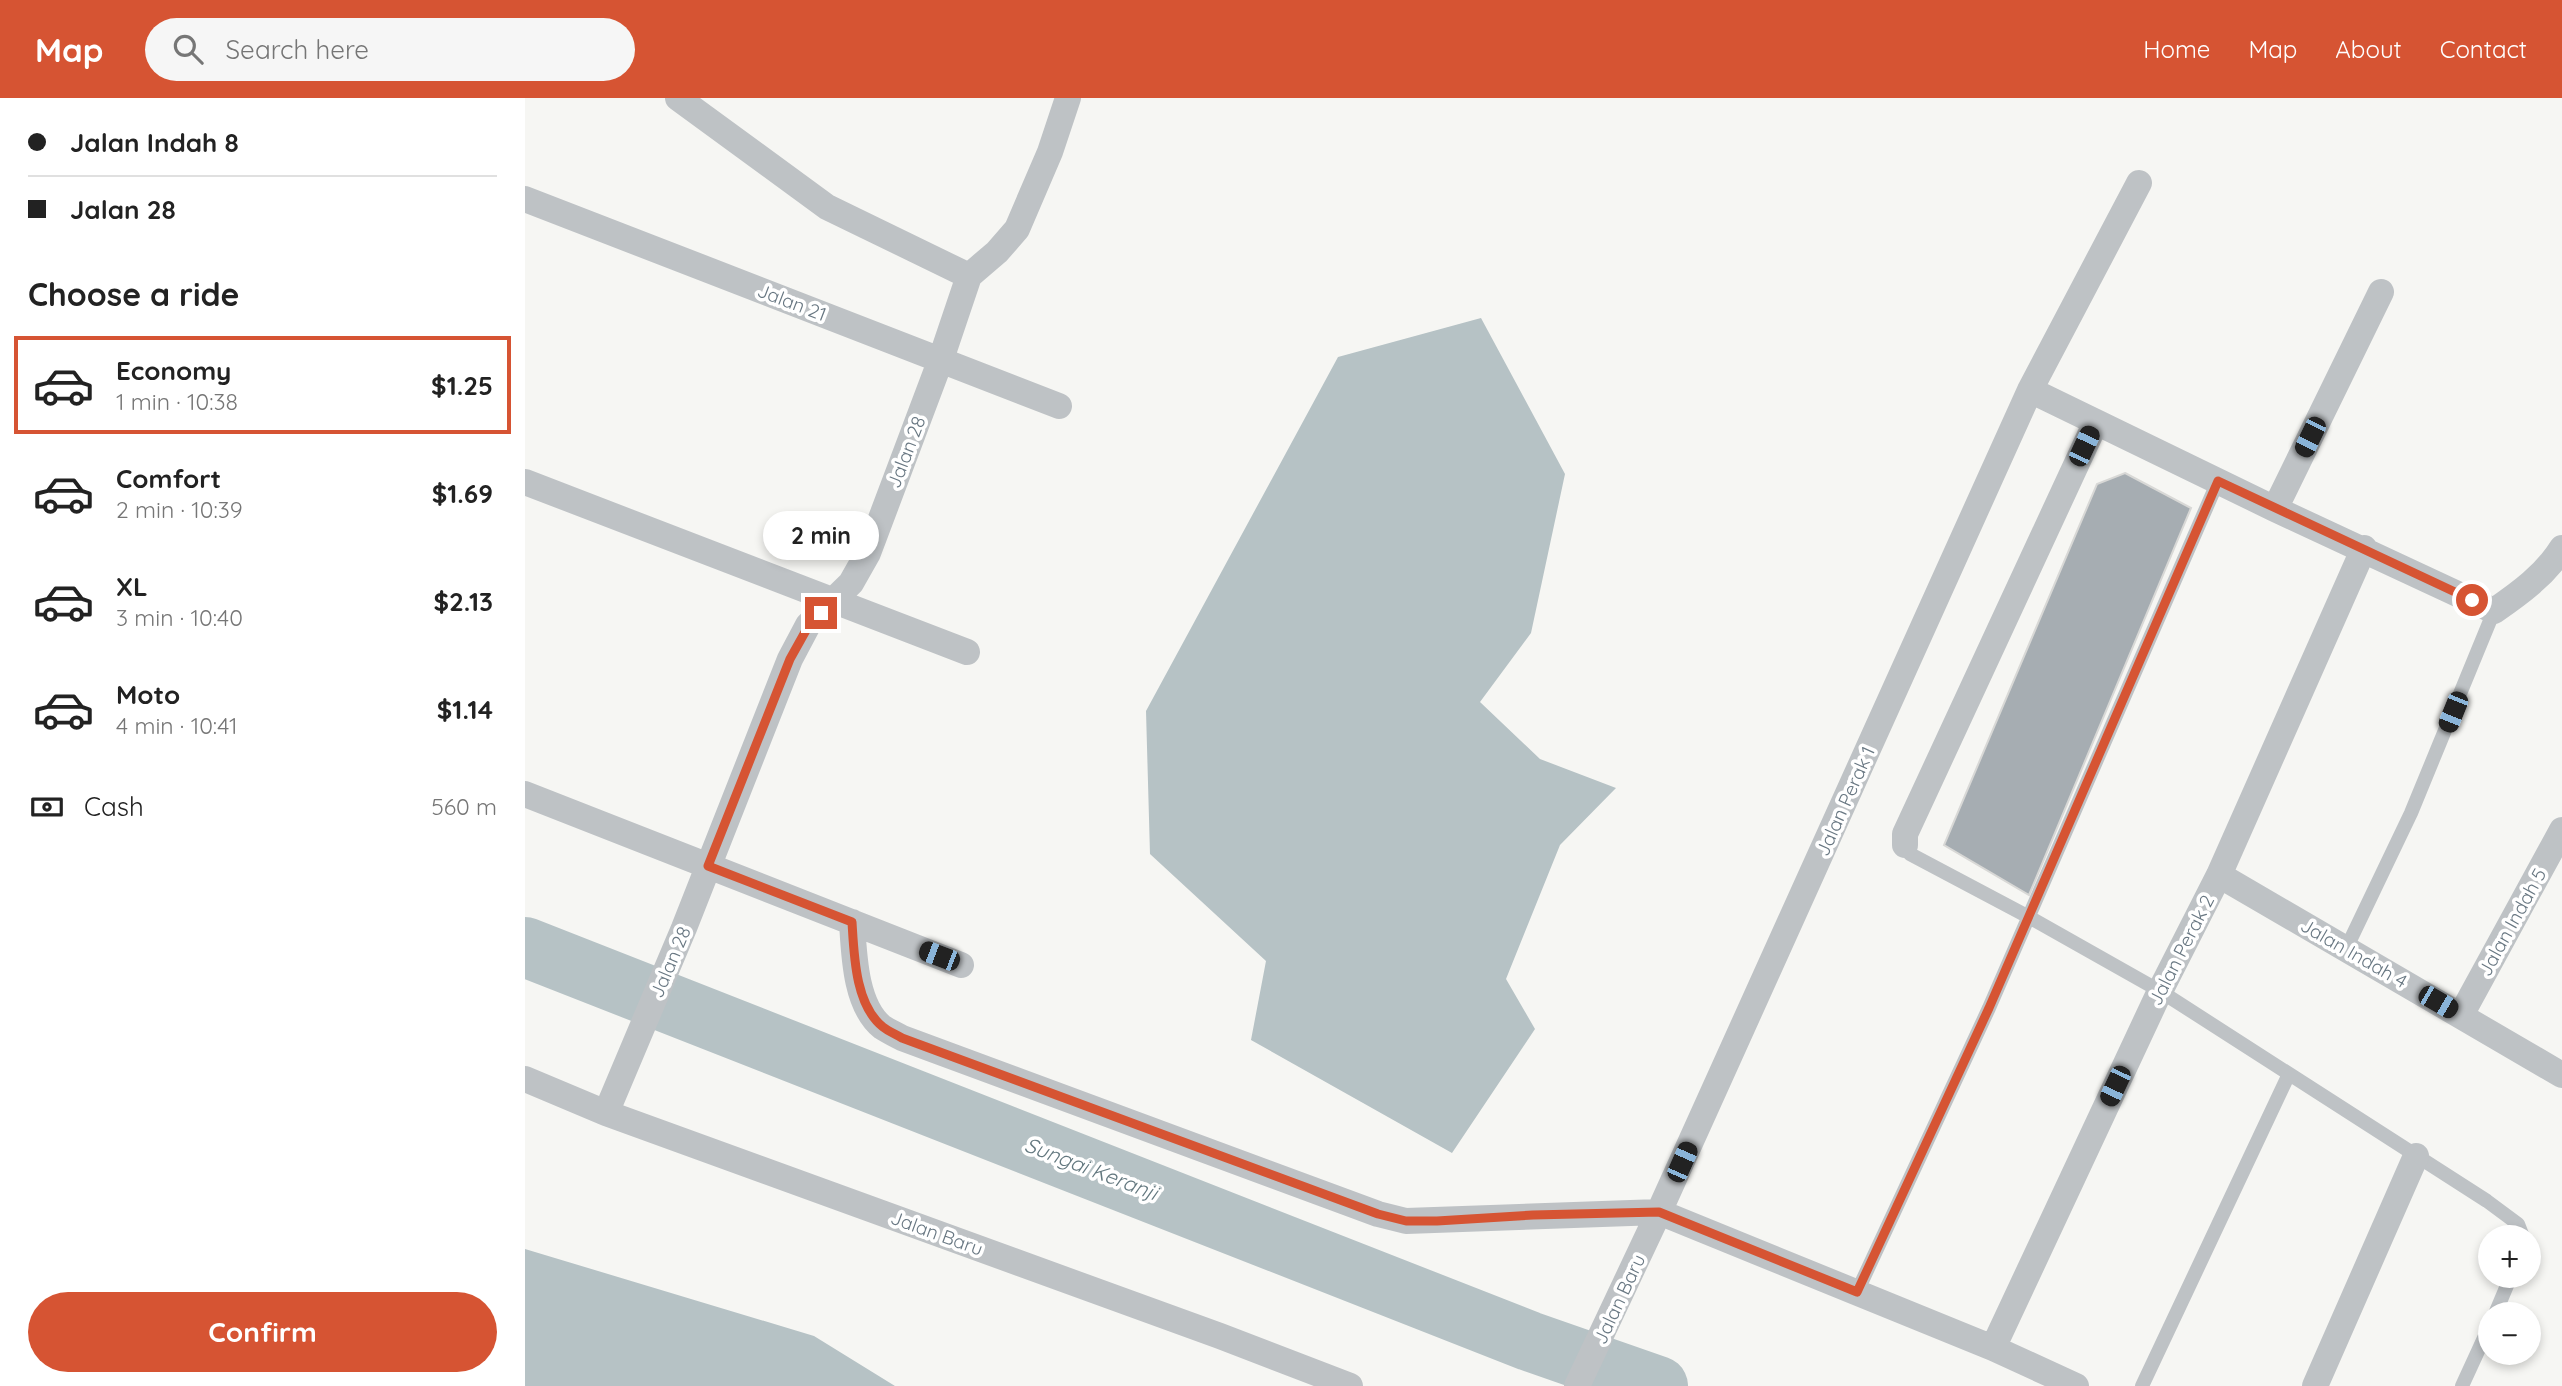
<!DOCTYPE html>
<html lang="en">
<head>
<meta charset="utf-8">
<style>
  :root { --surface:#fff; --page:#f6f6f6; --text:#222; --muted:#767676; --line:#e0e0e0; --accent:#d65433 }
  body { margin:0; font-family:Quicksand,sans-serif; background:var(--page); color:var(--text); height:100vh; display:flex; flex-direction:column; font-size:26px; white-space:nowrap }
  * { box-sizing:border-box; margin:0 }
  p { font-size:23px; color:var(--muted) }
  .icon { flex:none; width:38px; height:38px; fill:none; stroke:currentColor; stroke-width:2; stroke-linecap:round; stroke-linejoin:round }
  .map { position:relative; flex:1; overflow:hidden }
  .drawer { display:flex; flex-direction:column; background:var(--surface); width:525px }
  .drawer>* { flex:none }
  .banner { display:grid; align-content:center; height:154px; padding:0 28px; background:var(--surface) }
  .fabs { position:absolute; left:1953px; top:1127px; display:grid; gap:14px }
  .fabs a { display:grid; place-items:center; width:63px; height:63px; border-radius:50%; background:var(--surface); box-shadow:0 4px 10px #0003; font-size:35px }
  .end { position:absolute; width:32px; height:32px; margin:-16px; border:9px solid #d65433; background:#fff; box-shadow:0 0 0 4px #fff }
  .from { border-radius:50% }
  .bubble { position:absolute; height:49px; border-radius:24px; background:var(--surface); box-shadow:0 4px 10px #0003; font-size:23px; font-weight:800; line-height:49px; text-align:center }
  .car { position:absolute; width:21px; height:42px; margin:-21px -10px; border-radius:9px; box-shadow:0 0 5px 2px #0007; background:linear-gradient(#222 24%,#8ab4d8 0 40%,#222 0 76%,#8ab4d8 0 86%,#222 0) }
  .banner b { display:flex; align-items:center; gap:24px; height:66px; font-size:26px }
  .banner b+b { border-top:2px solid var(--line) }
  .banner i { width:18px; height:18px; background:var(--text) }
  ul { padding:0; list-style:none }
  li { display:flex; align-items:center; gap:21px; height:98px; margin:0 14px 10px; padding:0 14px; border:4px solid transparent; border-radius:0px }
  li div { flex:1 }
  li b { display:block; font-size:26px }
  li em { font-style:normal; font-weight:800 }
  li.selected { border-color:var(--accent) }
  li>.icon { width:63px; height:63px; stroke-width:1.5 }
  h2 { padding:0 28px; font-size:32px; line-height:84px }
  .pay { display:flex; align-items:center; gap:18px; height:77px; padding:0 28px; font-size:26px }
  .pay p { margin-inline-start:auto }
  .button { display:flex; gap:14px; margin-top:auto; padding:14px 28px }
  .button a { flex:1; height:80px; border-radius:42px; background:var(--accent); color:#fff; font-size:28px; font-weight:800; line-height:80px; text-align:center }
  header { display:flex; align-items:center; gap:42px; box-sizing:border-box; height:98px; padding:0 35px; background:var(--accent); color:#fff }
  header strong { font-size:33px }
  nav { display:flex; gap:38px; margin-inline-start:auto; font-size:24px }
  .search { width:490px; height:63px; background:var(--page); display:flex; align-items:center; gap:18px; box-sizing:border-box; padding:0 24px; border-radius:38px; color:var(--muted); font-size:26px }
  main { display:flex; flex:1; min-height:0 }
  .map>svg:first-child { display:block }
  .water { fill:#b6c2c5 }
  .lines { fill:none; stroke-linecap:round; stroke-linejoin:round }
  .river { stroke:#b6c2c5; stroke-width:60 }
  .building { fill:#a6adb2; stroke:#d8d8d6; stroke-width:2 }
  .lane { stroke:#bec2c5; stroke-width:14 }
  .street { stroke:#bec2c5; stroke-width:26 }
  .route { stroke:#d65433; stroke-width:9 }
  .labels { text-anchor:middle; stroke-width:7; stroke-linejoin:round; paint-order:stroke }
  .street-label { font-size:19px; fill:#687782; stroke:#fff }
  .water-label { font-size:21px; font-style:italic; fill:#63787f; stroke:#fff }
</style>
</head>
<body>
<header>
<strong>Map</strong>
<div class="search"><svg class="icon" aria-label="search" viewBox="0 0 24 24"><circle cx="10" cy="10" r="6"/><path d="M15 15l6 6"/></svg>Search here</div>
<nav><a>Home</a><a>Map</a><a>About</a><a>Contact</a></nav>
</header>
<main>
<section class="drawer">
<div class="banner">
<b><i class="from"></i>Jalan Indah 8</b>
<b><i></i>Jalan 28</b>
</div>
<h2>Choose a ride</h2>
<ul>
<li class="selected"><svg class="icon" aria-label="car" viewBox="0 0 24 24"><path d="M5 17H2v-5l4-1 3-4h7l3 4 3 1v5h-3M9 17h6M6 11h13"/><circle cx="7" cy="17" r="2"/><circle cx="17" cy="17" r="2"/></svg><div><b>Economy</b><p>1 min · 10:38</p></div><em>$1.25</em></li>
<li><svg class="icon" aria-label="car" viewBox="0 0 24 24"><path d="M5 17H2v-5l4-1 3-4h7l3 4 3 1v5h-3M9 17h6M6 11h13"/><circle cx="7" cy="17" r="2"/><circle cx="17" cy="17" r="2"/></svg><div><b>Comfort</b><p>2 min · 10:39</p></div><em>$1.69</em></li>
<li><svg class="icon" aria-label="car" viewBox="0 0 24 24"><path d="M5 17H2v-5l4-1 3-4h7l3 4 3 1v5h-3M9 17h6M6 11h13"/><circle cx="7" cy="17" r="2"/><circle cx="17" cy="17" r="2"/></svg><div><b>XL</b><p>3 min · 10:40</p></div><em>$2.13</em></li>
<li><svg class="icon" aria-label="car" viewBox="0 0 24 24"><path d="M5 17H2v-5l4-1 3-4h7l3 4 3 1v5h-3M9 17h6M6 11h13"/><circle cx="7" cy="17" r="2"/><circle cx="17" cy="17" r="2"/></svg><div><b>Moto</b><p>4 min · 10:41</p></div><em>$1.14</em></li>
</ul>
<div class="pay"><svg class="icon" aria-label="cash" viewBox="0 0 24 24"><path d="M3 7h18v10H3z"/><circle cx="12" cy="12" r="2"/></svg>Cash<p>560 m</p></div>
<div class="button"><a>Confirm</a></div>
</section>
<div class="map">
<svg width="2037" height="1288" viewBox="0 0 2037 1288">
  <rect width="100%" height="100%" fill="#f6f6f3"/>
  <!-- water -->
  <path class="water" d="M 956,220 L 1040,376 L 1006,535 L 955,604 L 1015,661 L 1091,690 L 1035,747 L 981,881 L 1010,931 L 927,1055 L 726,942 L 741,863 L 625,756 L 621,613 L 813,259 Z
    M 0,1151 L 289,1238 L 370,1288 L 0,1288 Z"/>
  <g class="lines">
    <!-- river -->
    <path class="river" d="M 0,849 L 1004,1243 L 1133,1288"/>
  </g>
  <!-- building -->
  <path class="building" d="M 1600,375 L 1666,410 L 1504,797 L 1419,747 L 1572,386 Z"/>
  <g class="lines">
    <!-- lane -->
    <path class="lane" d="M 1380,747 L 1385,756 L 1502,818 L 1635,893 L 1962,1103 L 1993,1126 L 1998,1139
      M 1821,851 L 1886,715 L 1969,513
      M 1332,1194 L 1464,910 L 1693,383
      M 1970,1216 L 1986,1178
      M 1617,1288 L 1764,976
      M 1937,1288 L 1965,1227"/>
    <!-- street -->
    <path class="street" d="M 153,0 L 302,109 L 444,178
      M 0,101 L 534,308
      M 1505,292 L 1750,411 L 1969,513 C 1995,495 2020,477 2037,450
      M 0,384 L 442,554
      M 1750,411 L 1856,194
      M 0,696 L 436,867
      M 1380,747 L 1380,736 L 1571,324
      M 1694,777 L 2037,977
      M 327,824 C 329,856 330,907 357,929 C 363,933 370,936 377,940 L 853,1116 L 881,1123 L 1134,1114 L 1468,1250 L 1551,1288
      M 1936,917 L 2037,732
      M 0,981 L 81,1015 L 695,1238 L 825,1288
      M 81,1015 L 159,830 L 265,561 L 283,527 L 326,485 L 343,455 L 416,261 L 444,178 L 472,154 L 492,131 L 525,54 L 543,0
      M 1468,1250 L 1635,893 L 1694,777 L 1839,450
      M 1052,1288 L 1134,1114 L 1505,292 L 1614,85
      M 1790,1288 L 1891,1058"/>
  </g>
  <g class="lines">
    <!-- route -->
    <path class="route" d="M 296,515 L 284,527 L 265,561 L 183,768 L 327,824 C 329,856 330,907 358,929 C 363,933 370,936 377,940 L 853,1116 L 881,1123 L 912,1123 L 1008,1117 L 1134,1114 L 1332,1194 L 1464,910 L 1693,383 L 1947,502"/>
  </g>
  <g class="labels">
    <!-- street labels -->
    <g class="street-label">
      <text transform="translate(267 204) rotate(21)" y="7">Jalan 21</text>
      <text transform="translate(381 354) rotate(-69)" y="7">Jalan 28</text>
      <text transform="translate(1320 703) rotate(-66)" y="7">Jalan Perak 1</text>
      <text transform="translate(1987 824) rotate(-61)" y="7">Jalan Indah 5</text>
      <text transform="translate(1656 852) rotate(-63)" y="7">Jalan Perak 2</text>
      <text transform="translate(1829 855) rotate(30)" y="7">Jalan Indah 4</text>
      <text transform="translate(145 864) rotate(-67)" y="7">Jalan 28</text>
      <text transform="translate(412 1135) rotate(20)" y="7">Jalan Baru</text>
      <text transform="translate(1094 1201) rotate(-65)" y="7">Jalan Baru</text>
    </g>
    <!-- water labels -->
    <g class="water-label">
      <text transform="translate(566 1071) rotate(21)" y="7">Sungai Keranji</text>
    </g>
  </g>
</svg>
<div class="fabs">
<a>+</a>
<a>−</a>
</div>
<i class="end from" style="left:1947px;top:502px"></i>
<i class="end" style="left:296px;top:515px"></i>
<div class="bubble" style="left:238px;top:413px;width:116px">2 min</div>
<i class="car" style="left:1785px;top:339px;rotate:206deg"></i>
<i class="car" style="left:1559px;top:348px;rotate:25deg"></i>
<i class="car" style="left:1928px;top:614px;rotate:202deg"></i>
<i class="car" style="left:414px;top:858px;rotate:291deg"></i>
<i class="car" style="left:1913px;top:904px;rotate:120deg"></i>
<i class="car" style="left:1590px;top:988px;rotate:205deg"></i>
<i class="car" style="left:1157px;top:1064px;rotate:24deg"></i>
</div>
</main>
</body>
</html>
